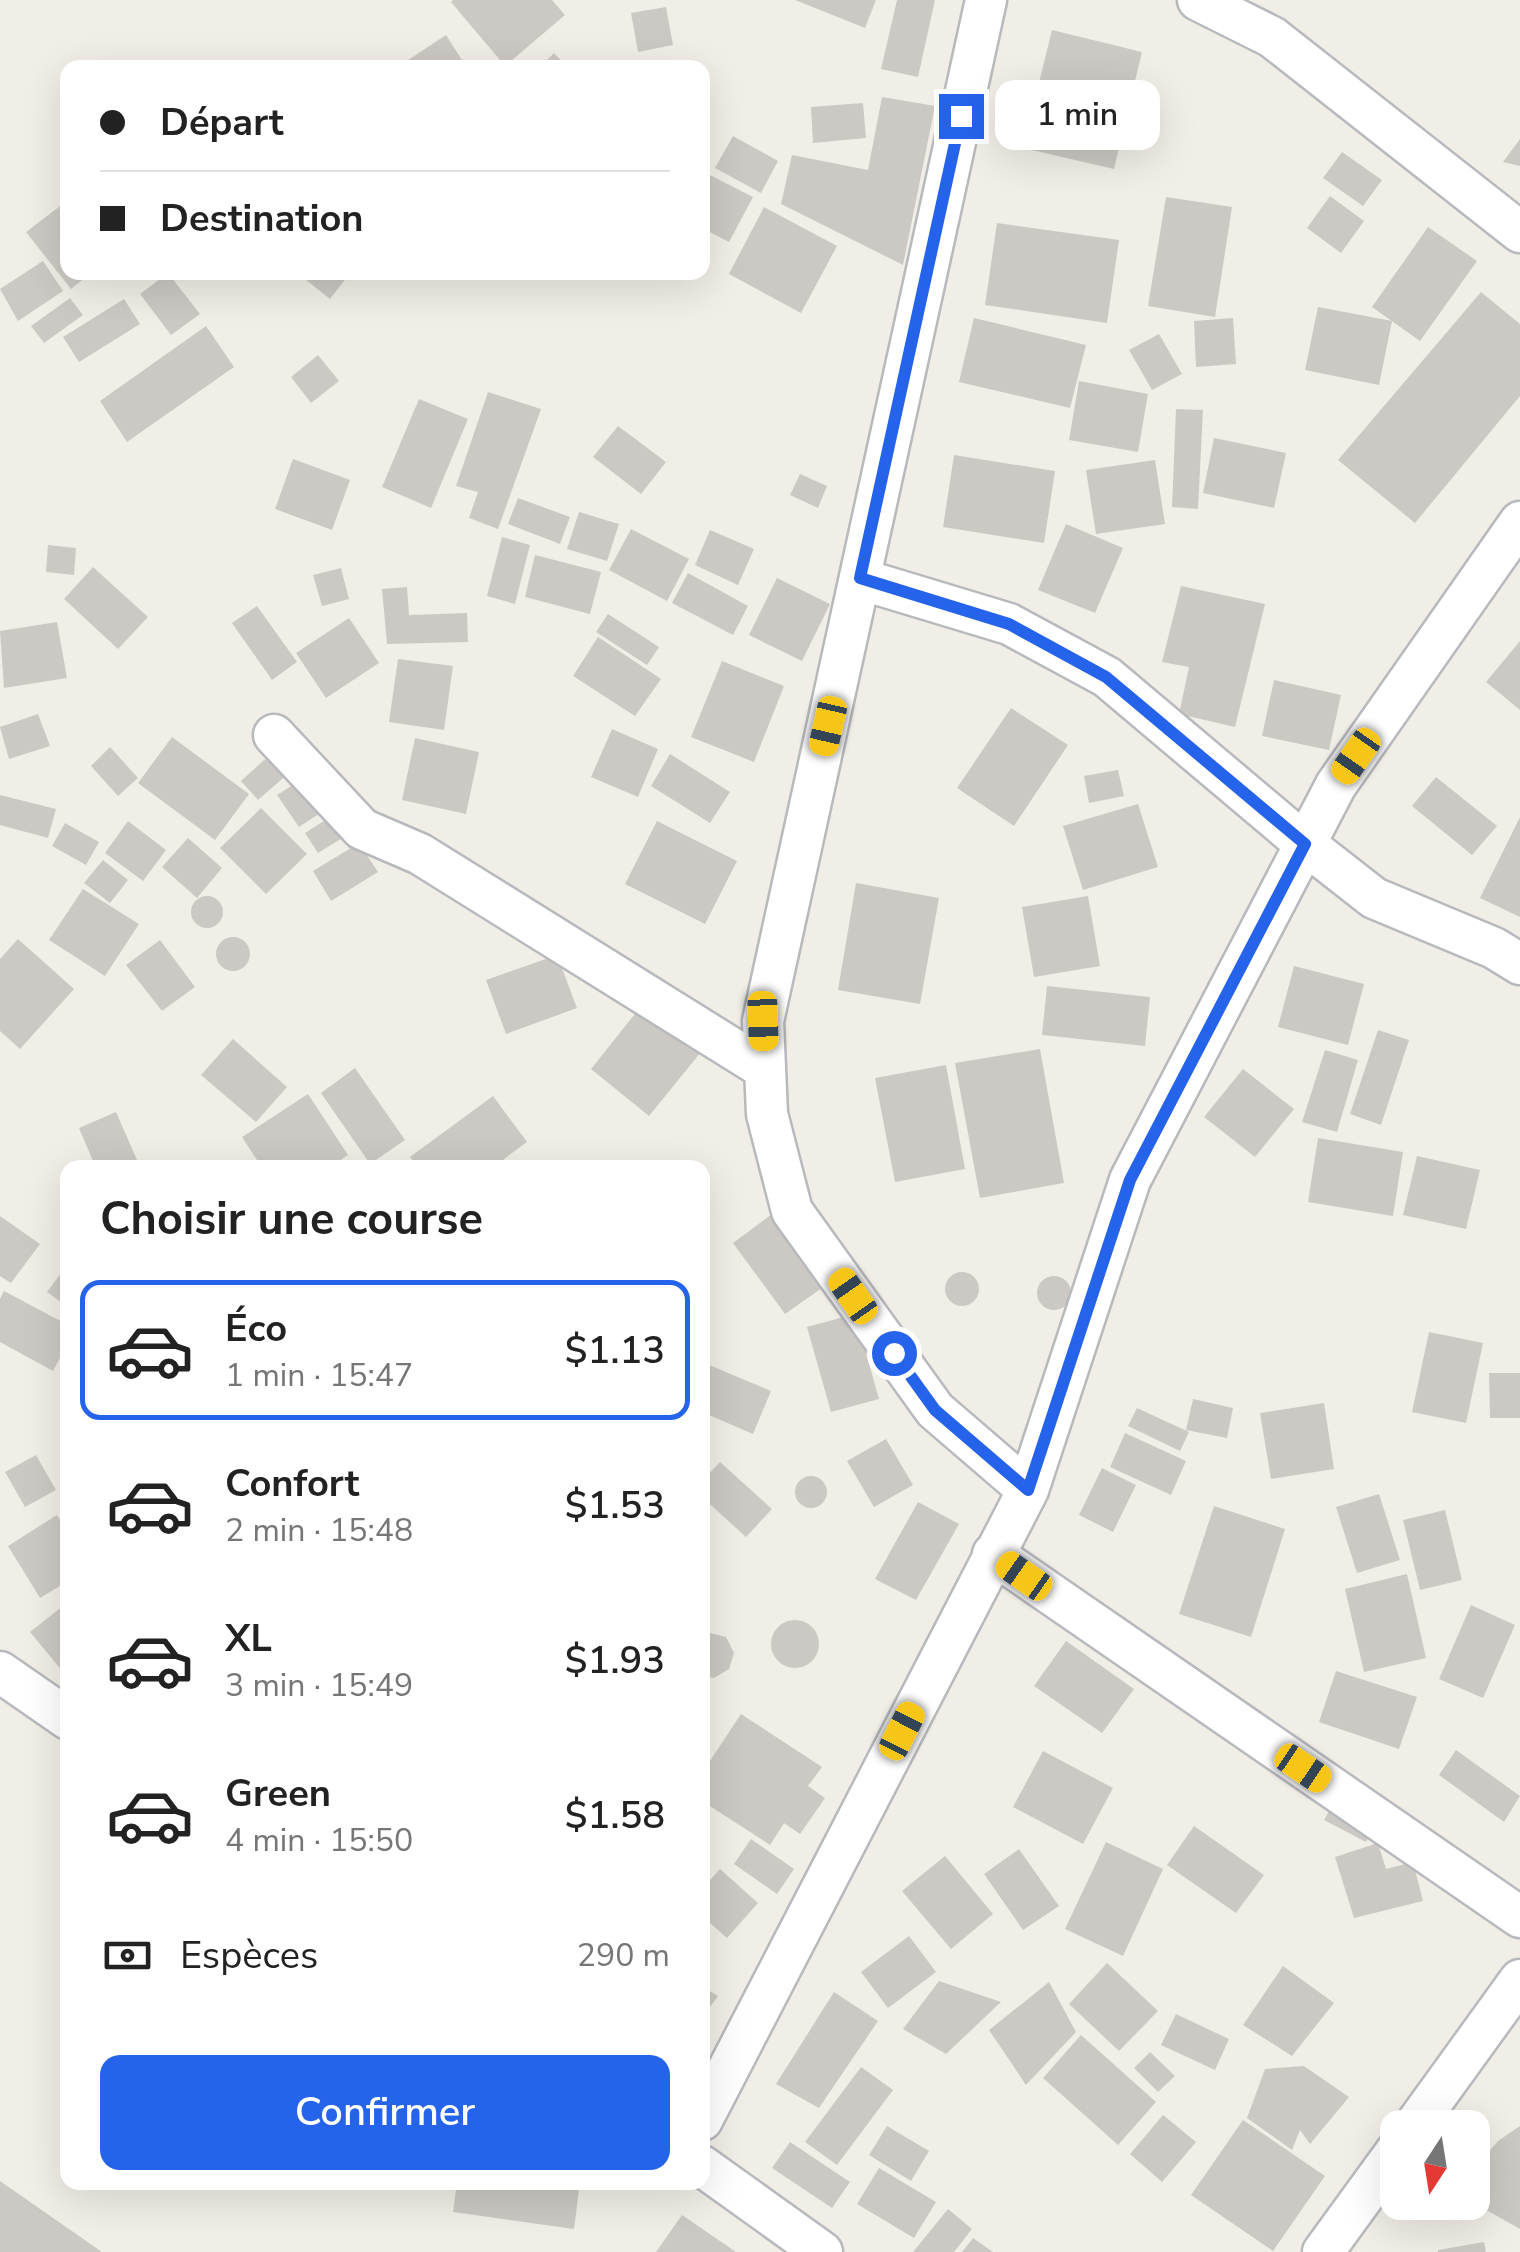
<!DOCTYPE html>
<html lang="fr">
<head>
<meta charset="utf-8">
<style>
  :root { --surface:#fff; --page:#f2f2f2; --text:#222; --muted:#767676; --line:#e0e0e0; --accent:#2563eb }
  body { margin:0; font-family:"Nunito Sans",sans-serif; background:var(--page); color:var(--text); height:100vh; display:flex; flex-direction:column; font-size:38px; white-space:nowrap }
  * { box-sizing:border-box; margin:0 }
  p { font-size:32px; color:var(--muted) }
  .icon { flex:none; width:55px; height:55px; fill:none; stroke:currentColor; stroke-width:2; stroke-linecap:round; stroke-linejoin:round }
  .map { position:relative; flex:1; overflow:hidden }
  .drawer { position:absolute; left:60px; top:1160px; width:650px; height:1030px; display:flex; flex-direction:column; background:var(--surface); border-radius:20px; box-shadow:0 10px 40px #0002 }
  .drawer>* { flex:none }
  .hud { position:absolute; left:60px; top:60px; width:650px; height:220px; border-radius:20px; box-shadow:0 10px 40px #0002; display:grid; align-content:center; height:220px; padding:0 40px; background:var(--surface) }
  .needle { width:65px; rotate:192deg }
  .fabs { position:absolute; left:1380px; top:2110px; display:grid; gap:20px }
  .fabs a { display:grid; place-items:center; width:110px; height:110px; border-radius:20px; background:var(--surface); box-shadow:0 10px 40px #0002; font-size:50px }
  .end { position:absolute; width:45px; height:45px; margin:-22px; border:12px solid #2563eb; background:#fff; box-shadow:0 0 0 5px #fff }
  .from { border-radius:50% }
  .bubble { position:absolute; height:70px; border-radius:20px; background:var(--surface); box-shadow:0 10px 40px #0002; font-size:32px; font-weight:600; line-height:70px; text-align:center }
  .car { position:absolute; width:30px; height:60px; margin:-30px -15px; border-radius:12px; box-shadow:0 0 8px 2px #0007; background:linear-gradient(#f5c518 24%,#345 0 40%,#f5c518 0 76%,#345 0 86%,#f5c518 0) }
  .hud b { display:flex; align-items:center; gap:35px; height:95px; font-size:38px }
  .hud b+b { border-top:2px solid var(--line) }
  .hud i { width:25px; height:25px; background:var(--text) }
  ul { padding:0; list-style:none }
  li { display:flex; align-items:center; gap:30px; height:140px; margin:0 20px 15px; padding:0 20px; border:5px solid transparent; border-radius:20px }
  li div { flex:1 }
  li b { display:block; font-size:38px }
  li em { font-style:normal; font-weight:600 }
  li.selected { border-color:var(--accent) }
  li>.icon { width:90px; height:90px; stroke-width:1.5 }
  h2 { padding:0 40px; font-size:45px; line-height:120px }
  .pay { display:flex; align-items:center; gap:25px; height:110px; padding:0 40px; font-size:38px }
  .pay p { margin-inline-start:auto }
  .cta { display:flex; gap:20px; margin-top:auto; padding:20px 40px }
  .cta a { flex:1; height:115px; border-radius:20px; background:var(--accent); color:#fff; font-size:40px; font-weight:600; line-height:115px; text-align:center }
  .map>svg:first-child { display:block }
  .building { fill:#ccc9c4 }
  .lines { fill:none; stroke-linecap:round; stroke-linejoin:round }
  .minor-casing { stroke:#b7b9bd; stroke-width:45 }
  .minor { stroke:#fff; stroke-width:40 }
  .route { stroke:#2563eb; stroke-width:12 }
</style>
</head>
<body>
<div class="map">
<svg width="1520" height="2252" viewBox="0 0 1520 2252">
  <rect width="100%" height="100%" fill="#f1eee7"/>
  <!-- building -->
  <path class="building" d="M 453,0 L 552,0 L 565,15 L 505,66 L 451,2 Z
    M 795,0 L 876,0 L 865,28 Z
    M 897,0 L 935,0 L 918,77 L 881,69 Z
    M 666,7 L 673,45 L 638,52 L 631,13 Z
    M 1052,30 L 1142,52 L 1114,169 L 1023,148 Z
    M 446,35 L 467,68 L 396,68 Z
    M 554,53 L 568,68 L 539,68 Z
    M 882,97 L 935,106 L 903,265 L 781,204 L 792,155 L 868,170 Z
    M 863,103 L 866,138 L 813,143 L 811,107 Z
    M 733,136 L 778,161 L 761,193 L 715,168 Z
    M 1520,139 L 1520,166 L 1503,162 Z
    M 1342,152 L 1382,180 L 1363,206 L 1323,178 Z
    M 706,173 L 753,197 L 729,242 L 702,228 L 702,180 Z
    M 1330,196 L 1364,221 L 1341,253 L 1307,228 Z
    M 1166,197 L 1232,207 L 1215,317 L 1148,306 Z
    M 68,200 L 68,272 L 92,272 L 71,289 L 26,232 Z
    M 764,207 L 837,246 L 801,313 L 729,274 Z
    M 997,223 L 1119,240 L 1107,323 L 985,305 Z
    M 1428,227 L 1477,261 L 1420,341 L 1372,307 Z
    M 43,261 L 63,291 L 18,321 L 0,289 Z
    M 296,272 L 351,272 L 330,299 Z
    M 168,273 L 200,314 L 171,335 L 140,294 Z
    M 1481,292 L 1520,324 L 1520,396 L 1415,523 L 1338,460 Z
    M 70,298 L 83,315 L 44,343 L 31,326 Z
    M 124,299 L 140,324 L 79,362 L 63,337 Z
    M 1318,307 L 1392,321 L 1379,385 L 1305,370 Z
    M 974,318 L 1086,345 L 1070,408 L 959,382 Z
    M 1233,318 L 1236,364 L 1196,367 L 1194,321 Z
    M 206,326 L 234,367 L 127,442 L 100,401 Z
    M 1159,334 L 1182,374 L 1152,390 L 1129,350 Z
    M 318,355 L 339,381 L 311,403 L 291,377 Z
    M 1079,381 L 1148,394 L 1138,452 L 1069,440 Z
    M 488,392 L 541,409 L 498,529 L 469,518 L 478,492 L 456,486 Z
    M 419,399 L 468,419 L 431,508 L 382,487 Z
    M 1176,409 L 1203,410 L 1198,509 L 1172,507 Z
    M 618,426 L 666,462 L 641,494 L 593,457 Z
    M 1214,438 L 1286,453 L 1274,508 L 1203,493 Z
    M 954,455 L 1055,471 L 1044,543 L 943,527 Z
    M 293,459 L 350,480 L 332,530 L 275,509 Z
    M 1155,460 L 1165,524 L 1096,534 L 1086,470 Z
    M 800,474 L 827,486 L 818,508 L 790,495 Z
    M 518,498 L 570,517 L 560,544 L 508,524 Z
    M 579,512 L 619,524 L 607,561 L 567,549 Z
    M 1066,524 L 1123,548 L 1095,613 L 1038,590 Z
    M 631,529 L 689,559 L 667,601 L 609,570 Z
    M 710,530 L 754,549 L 738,585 L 695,565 Z
    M 502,537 L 530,545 L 515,604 L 487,596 Z
    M 48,545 L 76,548 L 74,575 L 46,572 Z
    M 535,555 L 601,572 L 590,614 L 525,597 Z
    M 93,567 L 148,617 L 118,649 L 64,599 Z
    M 341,568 L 349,599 L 322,606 L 313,575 Z
    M 688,573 L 748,606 L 733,635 L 672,603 Z
    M 777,578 L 830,604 L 802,661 L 749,635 Z
    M 1181,586 L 1265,604 L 1235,727 L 1179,714 L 1189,667 L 1162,662 Z
    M 407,587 L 409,615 L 467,613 L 468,642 L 387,644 L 382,589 Z
    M 257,606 L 297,662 L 272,680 L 232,623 Z
    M 608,614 L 659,647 L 647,665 L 596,632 Z
    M 349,618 L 379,663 L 326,698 L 296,653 Z
    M 57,622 L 67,678 L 4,688 L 0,631 Z
    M 598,637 L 661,679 L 635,716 L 573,676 Z
    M 1520,641 L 1520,710 L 1486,682 Z
    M 398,659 L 453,666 L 444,730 L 389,722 Z
    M 722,661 L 784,686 L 754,762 L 691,737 Z
    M 1274,680 L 1341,695 L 1329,750 L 1262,736 Z
    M 1011,708 L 1068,745 L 1014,826 L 957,788 Z
    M 38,714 L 50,746 L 9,759 L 0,727 Z
    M 612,729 L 658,749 L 638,797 L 591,777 Z
    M 172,737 L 249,794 L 215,840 L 138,783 Z
    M 415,738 L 479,752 L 466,814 L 402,800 Z
    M 110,747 L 138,778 L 118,796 L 91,766 Z
    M 273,752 L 291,771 L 258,800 L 241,781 Z
    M 670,754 L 730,792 L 710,823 L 651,786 Z
    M 1118,770 L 1124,796 L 1089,803 L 1084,776 Z
    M 307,776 L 328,808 L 299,827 L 277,795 Z
    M 1436,777 L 1497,826 L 1472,855 L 1412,806 Z
    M 0,795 L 56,809 L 48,838 L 0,825 Z
    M 1138,804 L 1158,867 L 1083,890 L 1063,826 Z
    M 261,808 L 307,854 L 266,894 L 220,848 Z
    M 335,814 L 347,835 L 318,853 L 305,833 Z
    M 1520,817 L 1520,917 L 1480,898 Z
    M 128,821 L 166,850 L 143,881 L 105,853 Z
    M 657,821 L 737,861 L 705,924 L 625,884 Z
    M 65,823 L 99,842 L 86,865 L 52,846 Z
    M 188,838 L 222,868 L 197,898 L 162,867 Z
    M 359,843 L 378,872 L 331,901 L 313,871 Z
    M 103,860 L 128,880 L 110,903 L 84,883 Z
    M 856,883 L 939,898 L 920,1004 L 838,990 Z
    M 83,889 L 139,924 L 105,976 L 49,940 Z
    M 1088,896 L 1100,966 L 1034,977 L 1022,907 Z
    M191 912a16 16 0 1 1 32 0a16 16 0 1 1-32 0Z
    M216 954a17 17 0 1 1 34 0a17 17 0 1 1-34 0Z
    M 18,939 L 74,989 L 20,1049 L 0,1031 L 0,959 Z
    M 160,940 L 195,987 L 162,1011 L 126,965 Z
    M 557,955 L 577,1008 L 506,1034 L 486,980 Z
    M 1294,966 L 1364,984 L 1348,1045 L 1278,1027 Z
    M 1047,986 L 1150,997 L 1145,1046 L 1042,1035 Z
    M 642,1005 L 701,1052 L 649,1116 L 591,1069 Z
    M 1378,1030 L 1409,1040 L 1381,1125 L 1350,1114 Z
    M 233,1039 L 287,1087 L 256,1122 L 201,1075 Z
    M 1040,1049 L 1064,1183 L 980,1198 L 955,1063 Z
    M 1325,1050 L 1358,1060 L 1337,1132 L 1302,1122 Z
    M 946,1065 L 965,1169 L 895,1182 L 875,1078 Z
    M 355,1068 L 405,1140 L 370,1164 L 321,1093 Z
    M 1243,1069 L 1294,1109 L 1255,1157 L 1204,1117 Z
    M 308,1094 L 348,1155 L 329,1168 L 262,1168 L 242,1137 Z
    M 493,1096 L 527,1142 L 492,1168 L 418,1168 L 410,1157 Z
    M 116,1112 L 137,1160 L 120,1168 L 96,1168 L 79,1128 Z
    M 1318,1138 L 1403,1152 L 1393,1216 L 1308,1202 Z
    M 1417,1156 L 1480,1170 L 1466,1229 L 1403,1215 Z
    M 776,1211 L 829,1283 L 785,1314 L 733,1243 Z
    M 0,1216 L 40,1244 L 11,1283 L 0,1276 Z
    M 68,1264 L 68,1307 L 47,1292 Z
    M945 1289a17 17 0 1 1 34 0a17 17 0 1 1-34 0Z
    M1037 1293a17 17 0 1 1 34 0a17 17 0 1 1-34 0Z
    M 4,1291 L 68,1325 L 68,1343 L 53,1371 L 0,1342 L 0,1299 Z
    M 855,1314 L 879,1399 L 831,1412 L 807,1327 Z
    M 1429,1332 L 1483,1343 L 1466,1423 L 1412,1412 Z
    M 702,1362 L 771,1391 L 753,1434 L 702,1412 Z
    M 1489,1373 L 1520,1373 L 1520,1418 L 1490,1418 Z
    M 1193,1399 L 1233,1408 L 1227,1438 L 1186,1430 Z
    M 1324,1403 L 1334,1469 L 1271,1479 L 1260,1413 Z
    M 1137,1408 L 1189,1432 L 1180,1451 L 1128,1426 Z
    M 1125,1433 L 1186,1461 L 1171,1495 L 1110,1467 Z
    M 886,1439 L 913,1485 L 874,1507 L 847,1461 Z
    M 36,1455 L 56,1490 L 25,1507 L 5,1472 Z
    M 720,1462 L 772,1509 L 746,1537 L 702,1497 L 702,1481 Z
    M 1102,1468 L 1136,1485 L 1113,1532 L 1079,1515 Z
    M795 1492a16 16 0 1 1 32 0a16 16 0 1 1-32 0Z
    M 1379,1494 L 1400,1560 L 1357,1573 L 1336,1507 Z
    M 918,1502 L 959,1524 L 916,1600 L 875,1579 Z
    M 1214,1506 L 1285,1529 L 1251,1637 L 1179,1614 Z
    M 1445,1510 L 1462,1580 L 1420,1590 L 1403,1520 Z
    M 57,1515 L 68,1533 L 68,1581 L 40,1598 L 8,1546 Z
    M 1407,1574 L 1426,1658 L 1364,1672 L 1345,1589 Z
    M 68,1602 L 68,1678 L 30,1632 Z
    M 1471,1605 L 1515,1625 L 1483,1698 L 1439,1679 Z
    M771 1644a24 24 0 1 1 48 0a24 24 0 1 1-48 0Z
    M 710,1633 L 726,1637 L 734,1653 L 729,1669 L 714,1678 L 702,1676 L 702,1634 Z
    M 1066,1641 L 1134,1689 L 1102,1733 L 1034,1686 Z
    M 1336,1671 L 1417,1697 L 1399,1749 L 1319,1722 Z
    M 741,1714 L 822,1767 L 808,1786 L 825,1798 L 800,1834 L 784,1823 L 770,1845 L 702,1801 L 702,1773 Z
    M 1456,1750 L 1520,1796 L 1504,1822 L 1439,1775 Z
    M 1043,1751 L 1113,1788 L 1083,1844 L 1013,1807 Z
    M 1335,1800 L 1376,1822 L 1366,1842 L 1324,1820 Z
    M 1194,1826 L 1264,1875 L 1236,1913 L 1167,1865 Z
    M 751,1839 L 794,1869 L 777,1894 L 734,1864 Z
    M 1106,1842 L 1163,1869 L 1123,1956 L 1065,1929 Z
    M 1378,1843 L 1386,1869 L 1413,1862 L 1423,1901 L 1354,1918 L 1335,1857 Z
    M 1019,1849 L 1059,1906 L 1023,1930 L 984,1874 Z
    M 945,1856 L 993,1914 L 951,1949 L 902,1891 Z
    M 720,1869 L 758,1903 L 727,1938 L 702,1916 L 702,1889 Z
    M 909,1936 L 936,1972 L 888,2008 L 861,1972 Z
    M 1107,1963 L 1158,2011 L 1119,2051 L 1069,2004 Z
    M 1283,1966 L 1334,2003 L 1292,2056 L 1243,2025 Z
    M 939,1981 L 1001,2002 L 946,2054 L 903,2029 Z
    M 1049,1982 L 1076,2032 L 1026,2085 L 989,2030 Z
    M 702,1986 L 718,1996 L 702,2018 Z
    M 834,1992 L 878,2021 L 819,2108 L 776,2084 Z
    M 1176,2014 L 1229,2039 L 1215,2070 L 1161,2045 Z
    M 1081,2035 L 1156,2102 L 1118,2145 L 1043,2078 Z
    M 1150,2052 L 1175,2076 L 1158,2092 L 1134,2068 Z
    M 1304,2066 L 1349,2097 L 1310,2144 L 1300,2130 L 1292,2150 L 1247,2118 L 1265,2069 Z
    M 861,2067 L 893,2090 L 837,2165 L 805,2142 Z
    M 1163,2115 L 1196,2142 L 1162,2182 L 1130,2154 Z
    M 1243,2120 L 1325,2176 L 1273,2251 L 1191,2195 Z
    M 887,2126 L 929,2151 L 911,2181 L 869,2155 Z
    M 1520,2126 L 1520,2229 L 1472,2202 L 1472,2157 L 1480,2162 L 1498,2141 Z
    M 790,2142 L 850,2182 L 832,2208 L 772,2168 Z
    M 879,2168 L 936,2202 L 914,2238 L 857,2204 Z
    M 0,2181 L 102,2252 L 0,2252 Z
    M 457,2182 L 580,2182 L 574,2229 L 453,2212 Z
    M 948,2209 L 972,2229 L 954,2252 L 913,2252 Z
    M 682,2215 L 736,2252 L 656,2252 Z
    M 973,2238 L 993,2252 L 962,2252 Z
    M 1484,2242 L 1486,2252 L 1438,2252 L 1438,2250 Z"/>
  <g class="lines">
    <defs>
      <path id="minor" d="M 986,0 L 763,1021 L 767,1114 L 792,1211 L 935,1410 L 1028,1490
        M 1198,0 L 1272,37 L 1520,232
        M 860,579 L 1009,624 L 1107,677 L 1305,844 L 1374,898 L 1494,948 L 1520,964
        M 274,735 L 362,829 L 420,854 L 765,1069
        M 993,1554 L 1520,1917
        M 0,1672 L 68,1719
        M 702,2120 L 1028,1490 L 1130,1180 L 1336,785 L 1520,522
        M 1413,2128 L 1520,1980
        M 702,2166 L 822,2252
        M 1323,2252 L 1398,2149"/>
    </defs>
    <!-- minor casing -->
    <use href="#minor" class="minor-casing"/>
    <!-- minor -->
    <use href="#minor" class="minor"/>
  </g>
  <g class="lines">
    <!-- route -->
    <path class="route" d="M 894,1353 L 935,1410 L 1028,1490 L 1130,1180 L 1305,844 L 1106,677 L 1009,624 L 860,578 L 961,116"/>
  </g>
</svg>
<div class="fabs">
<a><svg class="needle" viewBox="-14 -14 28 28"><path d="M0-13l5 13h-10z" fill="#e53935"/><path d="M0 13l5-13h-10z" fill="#767676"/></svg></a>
</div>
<i class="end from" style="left:894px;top:1353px"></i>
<i class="end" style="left:961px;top:116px"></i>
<div class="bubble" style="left:995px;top:80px;width:165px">1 min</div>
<i class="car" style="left:828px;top:726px;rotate:193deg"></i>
<i class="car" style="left:1356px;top:756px;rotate:215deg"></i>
<i class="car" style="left:763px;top:1021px;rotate:178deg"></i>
<i class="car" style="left:853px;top:1296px;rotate:325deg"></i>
<i class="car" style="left:1024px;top:1576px;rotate:305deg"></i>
<i class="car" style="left:902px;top:1731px;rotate:27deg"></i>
<i class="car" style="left:1303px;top:1768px;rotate:124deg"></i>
<div class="hud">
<b><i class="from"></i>Départ</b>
<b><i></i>Destination</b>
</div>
<section class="drawer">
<h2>Choisir une course</h2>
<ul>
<li class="selected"><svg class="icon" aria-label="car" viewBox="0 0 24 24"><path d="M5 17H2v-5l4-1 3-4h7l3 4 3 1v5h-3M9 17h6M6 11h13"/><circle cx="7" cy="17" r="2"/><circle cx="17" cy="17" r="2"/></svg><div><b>Éco</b><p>1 min · 15:47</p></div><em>$1.13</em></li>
<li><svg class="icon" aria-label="car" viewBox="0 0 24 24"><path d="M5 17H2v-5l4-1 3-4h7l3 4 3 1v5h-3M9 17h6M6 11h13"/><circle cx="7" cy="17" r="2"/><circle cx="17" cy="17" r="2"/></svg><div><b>Confort</b><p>2 min · 15:48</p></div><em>$1.53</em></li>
<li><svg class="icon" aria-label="car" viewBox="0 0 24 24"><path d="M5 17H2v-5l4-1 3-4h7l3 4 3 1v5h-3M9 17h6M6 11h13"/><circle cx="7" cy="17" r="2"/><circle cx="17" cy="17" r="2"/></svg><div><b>XL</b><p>3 min · 15:49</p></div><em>$1.93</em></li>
<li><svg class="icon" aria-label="car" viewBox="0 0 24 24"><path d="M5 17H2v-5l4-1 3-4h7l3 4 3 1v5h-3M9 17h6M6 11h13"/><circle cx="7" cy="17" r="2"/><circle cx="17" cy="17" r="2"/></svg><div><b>Green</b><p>4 min · 15:50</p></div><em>$1.58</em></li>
</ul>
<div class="pay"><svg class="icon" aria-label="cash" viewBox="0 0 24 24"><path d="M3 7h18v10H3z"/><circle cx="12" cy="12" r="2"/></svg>Espèces<p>290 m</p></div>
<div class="cta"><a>Confirmer</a></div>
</section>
</div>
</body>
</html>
